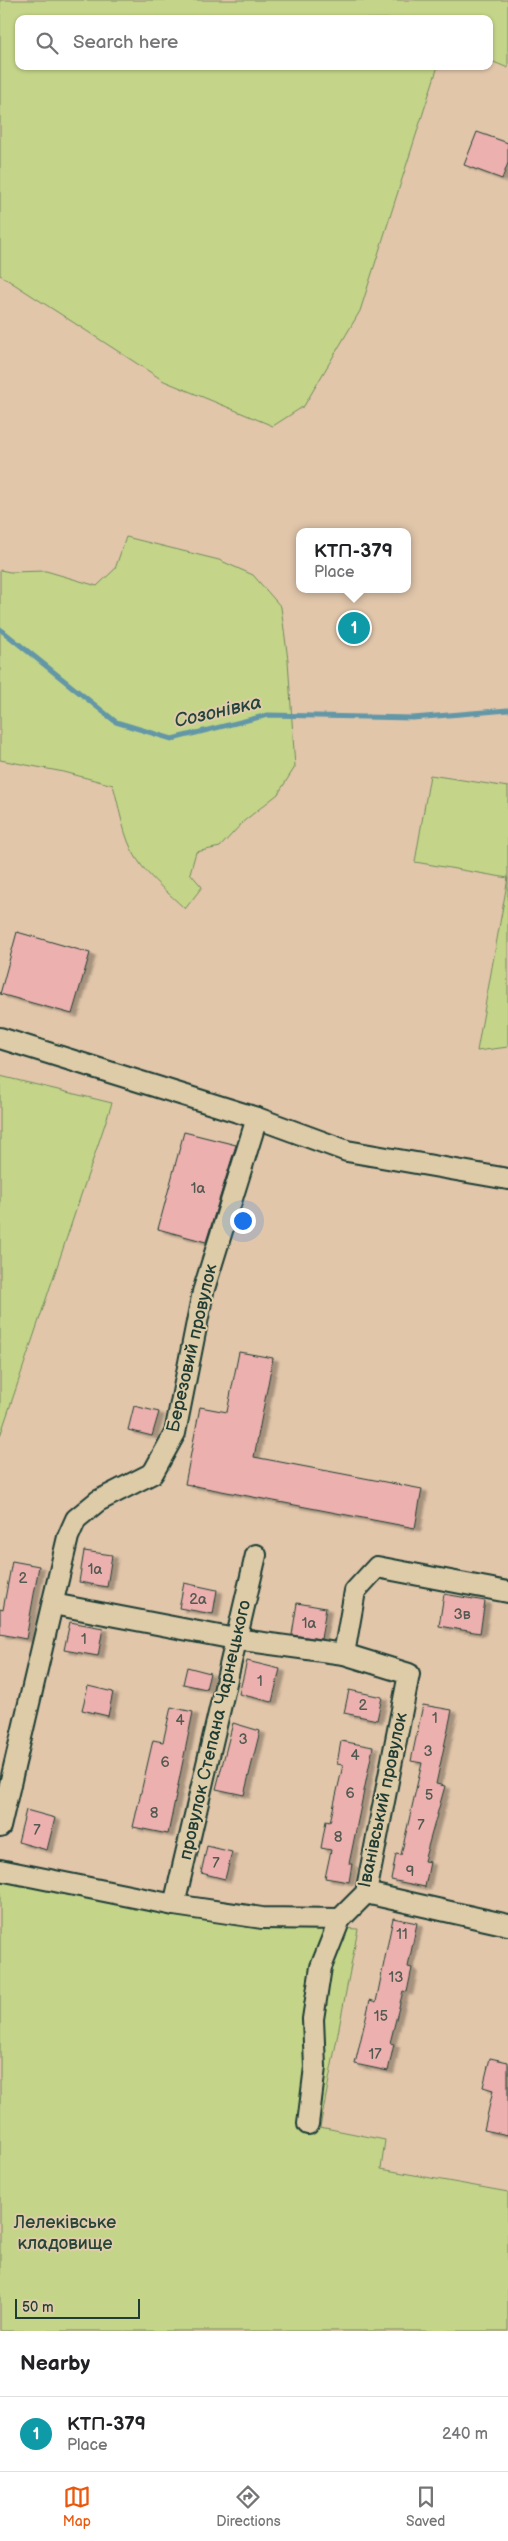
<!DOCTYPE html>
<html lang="en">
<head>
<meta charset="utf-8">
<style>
	:root { --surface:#fff; --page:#f6f6f6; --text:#202124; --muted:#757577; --line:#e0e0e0; --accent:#ea580c }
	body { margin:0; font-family:"Balsamiq Sans",sans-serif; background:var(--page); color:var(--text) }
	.scale { position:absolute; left:15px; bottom:12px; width:125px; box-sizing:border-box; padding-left:5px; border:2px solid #1f3d34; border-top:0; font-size:14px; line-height:18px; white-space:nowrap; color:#1f3d34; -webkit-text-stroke:4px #decca9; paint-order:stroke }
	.you { position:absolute; left:242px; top:1220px; width:18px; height:18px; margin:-12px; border:4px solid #fff; border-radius:50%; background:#1a73e8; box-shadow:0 0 0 8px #1a73e833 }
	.badge { display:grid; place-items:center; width:32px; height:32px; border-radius:50%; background:var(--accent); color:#fff; font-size:16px; font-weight:700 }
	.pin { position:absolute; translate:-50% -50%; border:2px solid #fff; box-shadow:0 1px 5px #0006 }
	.popup { position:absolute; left:296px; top:528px; width:115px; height:65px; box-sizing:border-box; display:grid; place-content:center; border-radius:10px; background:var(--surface); filter:drop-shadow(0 1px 4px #0005); font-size:16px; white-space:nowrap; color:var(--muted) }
	.popup b { font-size:19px; color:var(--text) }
	.popup::after { content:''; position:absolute; left:50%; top:100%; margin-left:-10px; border:10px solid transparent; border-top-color:var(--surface) }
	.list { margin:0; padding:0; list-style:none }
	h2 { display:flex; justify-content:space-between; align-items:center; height:65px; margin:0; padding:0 20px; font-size:21px }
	h2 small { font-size:16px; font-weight:400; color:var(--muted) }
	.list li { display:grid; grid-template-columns:32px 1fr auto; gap:15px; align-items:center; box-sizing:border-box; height:75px; padding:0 20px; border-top:1px solid var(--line) }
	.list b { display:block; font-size:19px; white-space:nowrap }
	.list p { margin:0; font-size:16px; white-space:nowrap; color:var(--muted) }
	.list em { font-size:16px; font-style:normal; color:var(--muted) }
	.icon { flex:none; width:28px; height:28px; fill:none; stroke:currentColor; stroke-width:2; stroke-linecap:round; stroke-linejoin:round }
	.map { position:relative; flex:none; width:508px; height:2331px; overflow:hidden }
	.search { position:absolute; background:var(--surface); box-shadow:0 1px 4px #0004; left:15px; right:15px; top:15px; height:55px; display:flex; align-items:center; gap:12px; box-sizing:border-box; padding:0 18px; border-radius:10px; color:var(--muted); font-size:19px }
	.sheet { height:140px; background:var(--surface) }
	nav { display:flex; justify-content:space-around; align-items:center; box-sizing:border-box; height:70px; border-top:1px solid var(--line); background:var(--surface); font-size:14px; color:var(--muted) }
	nav a { display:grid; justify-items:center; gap:2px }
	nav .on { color:var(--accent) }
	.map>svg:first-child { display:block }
	.green { fill:#c4d589; stroke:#72895e }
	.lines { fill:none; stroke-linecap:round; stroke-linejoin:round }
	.stream { stroke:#6397a7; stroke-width:5 }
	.building { fill:#ecb0ae; stroke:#1f3d34; filter:url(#shadow) }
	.minor-casing { stroke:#1f3d34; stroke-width:24 }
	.minor { stroke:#decca9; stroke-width:20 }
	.labels { text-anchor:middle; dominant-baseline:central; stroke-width:4; stroke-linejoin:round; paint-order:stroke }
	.number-label { font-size:15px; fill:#525a52 }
	.street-label { font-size:18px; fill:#1f3d34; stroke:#decca9 }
	.park-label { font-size:18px; fill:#274538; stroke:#decca9 }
	.water-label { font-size:19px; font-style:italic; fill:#25443e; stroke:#decca9 }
</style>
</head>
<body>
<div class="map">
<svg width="508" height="2331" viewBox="0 0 508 2331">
	<defs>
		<filter id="shadow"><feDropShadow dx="5.5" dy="3" stdDeviation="1" flood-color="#0004"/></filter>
	</defs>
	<rect width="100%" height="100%" fill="#e1c6aa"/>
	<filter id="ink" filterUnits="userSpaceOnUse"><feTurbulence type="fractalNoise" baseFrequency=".02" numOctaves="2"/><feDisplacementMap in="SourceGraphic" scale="10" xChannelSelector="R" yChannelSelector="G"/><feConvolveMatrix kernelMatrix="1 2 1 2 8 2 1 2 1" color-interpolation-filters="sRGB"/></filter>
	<g filter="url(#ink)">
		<!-- green -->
		<g class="green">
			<path d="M0,0H508V68L489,60V19H19V66H438L360,311L304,406L273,426L164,381L0,275Z"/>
			<path d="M126,537L219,560L253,575L281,607L288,660L295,767L278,794L244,821L220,847L196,852L190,873L202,887L185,909C169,893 149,878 137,859C123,838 120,809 113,785L64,772L0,760V570L10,572L46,571L97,586L115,569Z"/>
			<path d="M430,775L508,787V1047L477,1051L508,878L415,862Z"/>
			<path d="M0,1076L112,1103L0,1436Z"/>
			<path d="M0,1878L210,1921L358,1929L320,2127L385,2140L381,2169L508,2192V2331H0Z"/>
		</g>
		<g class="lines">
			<!-- stream -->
			<path class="stream" d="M0,629L116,722L172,739L268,715L413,718L508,710"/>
		</g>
		<!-- building -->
		<g class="building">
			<path d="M477,132L508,143V163L502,179L464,165Z"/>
			<path d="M17,932L90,953L72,1014L0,994Z"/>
			<path d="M184,1132L236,1145L206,1242L158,1229Z"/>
			<path d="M239,1352L273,1358L254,1457L422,1489L415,1528L185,1484L200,1407L227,1412Z"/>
			<path d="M134,1406L159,1412L152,1436L128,1430Z"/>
			<path d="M84,1551L112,1555L107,1587L79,1582Z"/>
			<path d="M12,1561L39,1566L26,1639L0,1634V1609L3,1610Z"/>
			<path d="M184,1583L217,1590L213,1614L179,1608Z"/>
			<path d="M444,1594L485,1601L480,1633L439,1626Z"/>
			<path d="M297,1603L326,1608L321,1639L292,1635Z"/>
			<path d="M70,1622L103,1628L98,1656L64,1650Z"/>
			<path d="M247,1661L280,1669L272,1702L239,1694Z"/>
			<path d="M187,1667L210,1673L206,1689L183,1684Z"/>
			<path d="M88,1686L113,1692L108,1716L82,1710Z"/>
			<path d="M349,1690L382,1697L377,1720L344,1713Z"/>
			<path d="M423,1705L452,1710L436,1784L445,1786L424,1861L430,1862L425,1887L391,1880L396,1854L401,1855L422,1763L411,1761Z"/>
			<path d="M171,1707L193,1712L168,1834L133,1827L153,1740L163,1742Z"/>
			<path d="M233,1723L260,1731L244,1795L216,1789Z"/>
			<path d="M341,1741L373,1747L349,1864H352L349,1882L325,1878L331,1850L321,1848L326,1821L330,1822L343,1765L337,1764Z"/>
			<path d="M26,1810L55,1818L47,1850L18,1842Z"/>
			<path d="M207,1846L232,1852L225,1879L201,1873Z"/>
			<path d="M393,1918L417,1923L408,1967L412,1968L407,1992L403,1991L390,2043L394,2044L388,2071L355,2064L370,2000L376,2002Z"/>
			<path d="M490,2058L508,2062V2135L484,2130L493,2090L483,2087Z"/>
		</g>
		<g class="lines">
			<!-- minor casing -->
			<g class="minor-casing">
				<g id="minor">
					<path d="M0,1038L257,1118L347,1151L508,1179"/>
					<path d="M53,1604L235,1639L344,1654L409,1674L366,1893L340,1919L321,1967L313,2019L315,2067L308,2124"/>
					<path d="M344,1654L355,1591L377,1567L508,1592"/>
					<path d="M0,1827L68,1537L76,1519L98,1501L153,1473L175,1433L203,1292L257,1118"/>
					<path d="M0,1870L174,1905L262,1918L340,1919"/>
					<path d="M366,1893L508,1925"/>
					<path d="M174,1905L256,1555"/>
				</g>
			</g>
			<!-- minor -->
			<use href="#minor" class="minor"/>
		</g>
	</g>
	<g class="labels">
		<!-- number labels -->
		<g class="number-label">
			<text x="198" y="1188">1а</text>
			<text x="95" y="1569">1а</text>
			<text x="23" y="1578">2</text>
			<text x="198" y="1599">2а</text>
			<text x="462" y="1614">3в</text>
			<text x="309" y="1623">1а</text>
			<text x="84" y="1639">1</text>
			<text x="260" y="1681">1</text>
			<text x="363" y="1705">2</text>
			<text x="435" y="1718">1</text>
			<text x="180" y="1720">4</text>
			<text x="243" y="1739">3</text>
			<text x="428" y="1751">3</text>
			<text x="355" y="1755">4</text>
			<text x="165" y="1762">6</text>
			<text x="350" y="1793">6</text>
			<text x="429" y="1795">5</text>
			<text x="154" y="1813">8</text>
			<text x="421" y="1825">7</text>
			<text x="37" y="1830">7</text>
			<text x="338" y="1837">8</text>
			<text x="216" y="1863">7</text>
			<text x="410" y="1871">9</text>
			<text x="402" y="1934">11</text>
			<text x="396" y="1977">13</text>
			<text x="381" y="2016">15</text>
			<text x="375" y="2054">17</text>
		</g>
		<!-- street labels -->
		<g class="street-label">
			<text transform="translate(192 1348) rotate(-77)">Березовий провулок</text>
			<text transform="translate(215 1730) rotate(-77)">провулок Степана Чарнецького</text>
			<text transform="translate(383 1800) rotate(-78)">Іванівський провулок</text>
		</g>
		<!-- park labels -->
		<g class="park-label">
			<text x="65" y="2222">Лелеківське<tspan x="65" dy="21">кладовище</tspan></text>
		</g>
		<!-- water labels -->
		<g class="water-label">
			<text transform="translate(218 712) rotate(-13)">Созонівка</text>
		</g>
	</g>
</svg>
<div class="scale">50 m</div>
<div class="you"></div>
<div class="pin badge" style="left:354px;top:628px;background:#0f9aa8">1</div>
<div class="popup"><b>КТП-379</b>Place</div>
<div class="search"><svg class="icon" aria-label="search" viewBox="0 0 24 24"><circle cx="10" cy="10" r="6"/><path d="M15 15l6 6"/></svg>Search here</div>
</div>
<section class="sheet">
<h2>Nearby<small></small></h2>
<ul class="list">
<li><span class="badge" style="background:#0f9aa8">1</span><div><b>КТП-379</b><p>Place</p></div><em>240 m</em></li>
</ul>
</section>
<nav>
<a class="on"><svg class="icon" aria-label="map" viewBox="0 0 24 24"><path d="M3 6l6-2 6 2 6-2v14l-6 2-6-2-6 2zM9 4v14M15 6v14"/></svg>Map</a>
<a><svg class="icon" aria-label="directions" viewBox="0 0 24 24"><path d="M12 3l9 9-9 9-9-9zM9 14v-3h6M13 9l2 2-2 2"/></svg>Directions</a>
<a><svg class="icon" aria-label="saved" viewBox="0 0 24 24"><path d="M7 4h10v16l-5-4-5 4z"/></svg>Saved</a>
</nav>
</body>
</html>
